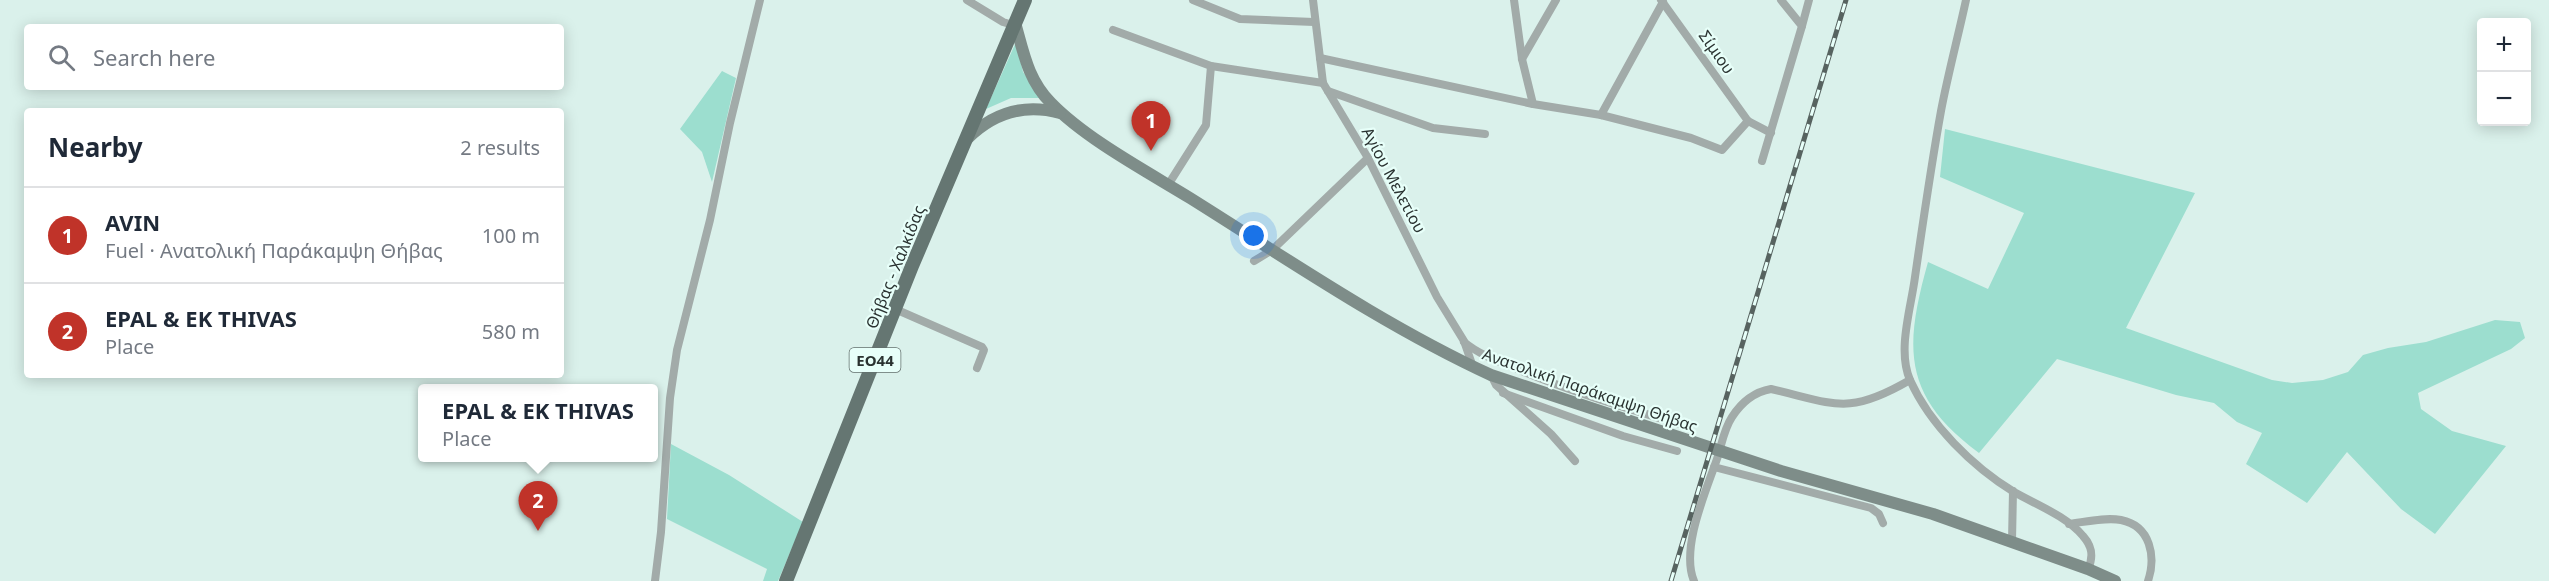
<!DOCTYPE html>
<html lang="en">
<head>
<meta charset="utf-8">
<style>
	:root { --surface:#fff; --page:#f2f2f3; --text:#1f2937; --muted:#747a83; --line:#e0e1e3; --accent:#c03329 }
	body { margin:0; font-family:"Noto Sans",sans-serif; background:var(--page); color:var(--text) }
	.controls { position:absolute; right:18px; top:18px; display:grid; overflow:hidden; border-radius:6px; box-shadow:0 3px 15px #0003 }
	.controls button { width:54px; height:54px; display:grid; place-items:center; padding:0; border:0; border-bottom:2px solid var(--line); background:var(--surface); color:var(--text); font:30px sans-serif }
	.you { position:absolute; left:1254px; top:236px; width:21px; height:21px; margin:-15px; border:4px solid #fff; border-radius:50%; background:#1a73e8; box-shadow:0 0 0 9px #1a73e833 }
	.badge { display:grid; place-items:center; width:39px; height:39px; border-radius:50%; background:var(--accent); color:#fff; font-size:20px; font-weight:700 }
	.pin { position:absolute; translate:-50% -50px; filter:drop-shadow(0 2px 3px #0008) }
	.pin::after { content:''; position:absolute; top:32px; width:21px; height:18px; background:inherit; clip-path:polygon(0 0,100% 0,50% 100%) }
	.popup { position:absolute; left:418px; top:384px; width:240px; height:78px; box-sizing:border-box; display:grid; place-content:center; border-radius:6px; background:var(--surface); filter:drop-shadow(0 2px 4px #0005); font-size:20px; white-space:nowrap; color:var(--muted) }
	.popup b { font-size:22px; color:var(--text) }
	.popup::after { content:''; position:absolute; left:50%; top:100%; margin-left:-12px; border:12px solid transparent; border-top-color:var(--surface) }
	.list { margin:0; padding:0; list-style:none }
	h2 { display:flex; justify-content:space-between; align-items:center; height:78px; margin:0; padding:0 24px; font-size:26px }
	h2 small { font-size:20px; font-weight:400; color:var(--muted) }
	.list li { display:grid; grid-template-columns:39px 1fr auto; gap:18px; align-items:center; box-sizing:border-box; height:96px; padding:0 24px; border-top:2px solid var(--line) }
	.list b { display:block; font-size:22px; white-space:nowrap }
	.list p { margin:0; font-size:20px; white-space:nowrap; color:var(--muted) }
	.list em { font-size:20px; font-style:normal; color:var(--muted) }
	.icon { flex:none; width:33px; height:33px; fill:none; stroke:currentColor; stroke-width:2; stroke-linecap:round; stroke-linejoin:round }
	.map { position:relative; flex:none; width:2549px; height:581px; overflow:hidden }
	.search { position:absolute; background:var(--surface); box-shadow:0 3px 15px #0003; left:24px; top:24px; width:540px; height:66px; display:flex; align-items:center; gap:15px; box-sizing:border-box; padding:0 21px; border-radius:6px; color:var(--muted); font-size:22px }
	.panel { position:absolute; background:var(--surface); box-shadow:0 3px 15px #0003; left:24px; top:108px; width:540px; height:270px; border-radius:6px }
	.map>svg:first-child { display:block }
	.grass { fill:#9cdecf }
	.lines { fill:none; stroke-linecap:round; stroke-linejoin:round }
	.street { stroke:#a2aba9; stroke-width:8 }
	.secondary { stroke:#7e8d89; stroke-width:12 }
	.primary { stroke:#657672; stroke-width:14 }
	.rail-casing { stroke:#576360; stroke-width:5 }
	.rail { stroke:#e7fff9; stroke-width:3; stroke-dasharray:9; stroke-linecap:butt }
	.labels { text-anchor:middle; dominant-baseline:central; stroke-width:4.5; stroke-linejoin:round; paint-order:stroke }
	.shield { fill:#e7fff9; stroke:#63706d; stroke-width:1.5 }
	.shield-label { font-size:15px; font-weight:bold; fill:#2a3331 }
	.street-label { font-size:16px; fill:#2a3331; stroke:#e7fff9 }
</style>
</head>
<body>
<div class="map">
<svg width="2549" height="581" viewBox="0 0 2549 581">
	<rect width="100%" height="100%" fill="#daf1eb"/>
	<!-- grass -->
	<g class="grass">
		<path d="M1016,42L1023,72L1042,98H1011L986,109Z"/>
		<path d="M722,71L736,78L712,182L702,152L680,129Z"/>
		<path d="M1945,129L2195,193L2126,328L2272,380L2292,383L2323,380L2348,372L2363,355L2388,348L2426,342L2495,320L2520,322L2525,338L2511,349L2418,393L2421,409L2452,431L2506,446L2435,534L2401,509L2347,452L2307,503L2246,464L2262,433L2237,422L2214,403L2176,395L2057,359L1979,453C1902,396 1904,348 1928,262L1988,289L2024,213L1940,177Z"/>
		<path d="M671,444L729,475L803,522L778,581H763L767,569L667,519Z"/>
	</g>
	<g class="lines">
		<!-- street -->
		<g class="street">
			<path d="M967,0L1003,22L1016,26"/>
			<path d="M1193,0L1240,19L1314,22"/>
			<path d="M1313,0L1323,83L1368,158L1437,297L1464,341L1473,367"/>
			<path d="M1514,0L1522,59L1533,104L1601,115L1691,138L1722,150L1748,121"/>
			<path d="M1661,0L1748,121"/>
			<path d="M1966,0C1958,37 1948,74 1941,111C1931,166 1923,222 1915,277C1911,308 1897,350 1910,380C1930,425 1973,467 2014,492C2037,505 2066,516 2083,536C2092,546 2094,556 2088,569"/>
			<path d="M1802,26L1809,0"/>
			<path d="M1113,30L1211,66L1323,83"/>
			<path d="M1320,58L1533,104"/>
			<path d="M1522,59L1556,0"/>
			<path d="M1328,91L1433,128L1485,134"/>
			<path d="M1601,115L1663,2"/>
			<path d="M1748,121L1771,133"/>
			<path d="M1762,161L1802,26L1781,0"/>
			<path d="M1168,185L1206,125L1211,66"/>
			<path d="M1254,261L1272,250L1368,158"/>
			<path d="M895,309L982,347L984,350L977,368"/>
			<path d="M1464,342C1481,356 1501,362 1522,371C1573,392 1626,408 1679,424"/>
			<path d="M1491,375L1496,385L1551,434L1575,461"/>
			<path d="M1503,393L1623,436L1677,451"/>
			<path d="M1714,467L1871,508L1879,514L1883,523"/>
			<path d="M2069,524C2085,522 2105,517 2121,520C2151,526 2156,557 2148,581"/>
			<path d="M2012,541L2013,491"/>
			<path d="M655,581L661,532L670,398L677,350L710,220L730,123L760,0"/>
			<path d="M1694,581C1680,548 1707,489 1718,456C1722,443 1724,429 1732,417C1741,403 1754,392 1771,389C1836,404 1848,416 1910,380"/>
		</g>
		<!-- secondary -->
		<g class="secondary">
			<path d="M1016,26C1024,55 1029,81 1051,103C1086,139 1146,171 1190,198C1289,260 1385,326 1491,375L1781,471L1933,514L2088,569L2115,581"/>
			<path d="M967,139C993,113 1023,103 1060,113"/>
		</g>
		<!-- primary -->
		<path class="primary" d="M786,581L912,266L1025,0"/>
		<!-- rail casing -->
		<g class="rail-casing">
			<path id="rail" d="M1671,581L1846,0"/>
		</g>
		<!-- rail -->
		<use href="#rail" class="rail"/>
	</g>
	<g class="labels">
		<!-- shield labels -->
		<rect class="shield" x="849.5" y="348" width="51" height="24" rx="4.5"/>
		<g class="shield-label">
			<text x="875" y="360">ΕΟ44</text>
		</g>
		<!-- street labels -->
		<g class="street-label">
			<text transform="translate(1717 52) rotate(55)">Σίμιου</text>
			<text transform="translate(1394 180) rotate(62)">Αγίου Μελετίου</text>
			<text transform="translate(895 267) rotate(-68)">Θήβας - Χαλκίδας</text>
			<text transform="translate(1590 390) rotate(19)">Ανατολική Παράκαμψη Θήβας</text>
		</g>
	</g>
</svg>
<div class="controls">
<button>+</button>
<button>−</button>
</div>
<div class="you"></div>
<div class="pin badge" style="left:1151px;top:151px">1</div>
<div class="pin badge" style="left:538px;top:531px">2</div>
<div class="popup"><b>EPAL &amp; EK THIVAS</b>Place</div>
<div class="search"><svg class="icon" aria-label="search" viewBox="0 0 24 24"><circle cx="10" cy="10" r="6"/><path d="M15 15l6 6"/></svg>Search here</div>
<section class="panel">
<h2>Nearby<small>2 results</small></h2>
<ul class="list">
<li><span class="badge">1</span><div><b>AVIN</b><p>Fuel · Ανατολική Παράκαμψη Θήβας</p></div><em>100 m</em></li>
<li><span class="badge">2</span><div><b>EPAL &amp; EK THIVAS</b><p>Place</p></div><em>580 m</em></li>
</ul>
</section>
</div>
</body>
</html>
